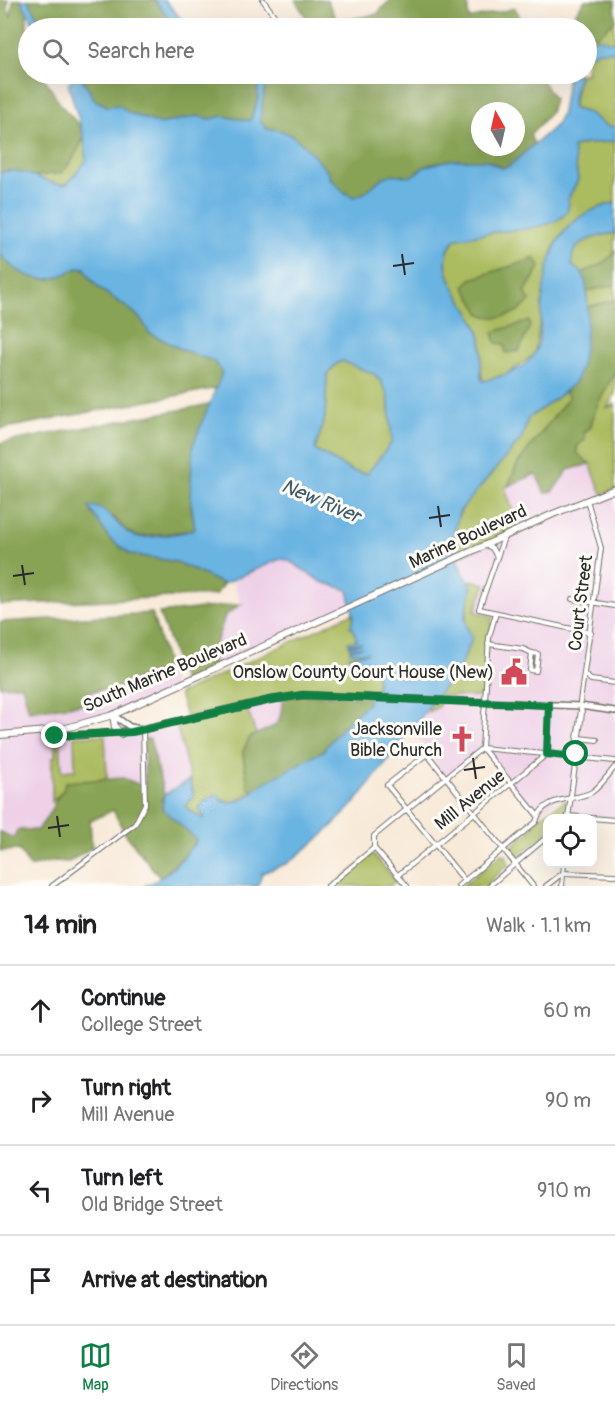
<!DOCTYPE html>
<html lang="en">
<head>
<meta charset="utf-8">
<style>
	:root { --surface:#fff; --page:#f2f2f2; --text:#202124; --muted:#757577; --line:#e0e0e0; --accent:#0b8043 }
	body { margin:0; font-family:Pangolin,sans-serif; background:var(--page); color:var(--text) }
	.controls { position:absolute; right:18px; bottom:18px; display:grid; overflow:hidden; border-radius:12px; box-shadow:0 6px 24px #0002 }
	.controls button { width:54px; height:54px; display:grid; place-items:center; padding:0; border:0; border-bottom:2px solid var(--line); background:var(--surface); color:var(--text); font:30px sans-serif }
	.compass { position:absolute; left:471px; top:102px; width:54px; height:54px; border-radius:50%; background:var(--surface); box-shadow:0 6px 24px #0002; rotate:352deg }
	.stop { position:absolute; width:18px; height:18px; margin:-14px; border:4px solid #0b8043; border-radius:50%; background:#fff }
	.stop.end { background:#0b8043; border-color:#fff; box-shadow:0 2px 6px #0008 }
	.list { margin:0; padding:0; list-style:none }
	h2 { display:flex; justify-content:space-between; align-items:center; height:78px; margin:0; padding:0 24px; font-size:26px }
	h2 small { font-size:20px; font-weight:400; color:var(--muted) }
	.list li { display:grid; grid-template-columns:39px 1fr auto; gap:18px; align-items:center; box-sizing:border-box; height:90px; padding:0 24px; border-top:2px solid var(--line) }
	.list b { display:block; font-size:22px; white-space:nowrap }
	.list p { margin:0; font-size:20px; white-space:nowrap; color:var(--muted) }
	.list em { font-size:20px; font-style:normal; color:var(--muted) }
	.icon { flex:none; width:33px; height:33px; fill:none; stroke:currentColor; stroke-width:2; stroke-linecap:round; stroke-linejoin:round }
	.map { position:relative; flex:none; width:615px; height:886px; overflow:hidden }
	.search { position:absolute; background:var(--surface); box-shadow:0 6px 24px #0002; left:18px; right:18px; top:18px; height:66px; display:flex; align-items:center; gap:15px; box-sizing:border-box; padding:0 21px; border-radius:33px; color:var(--muted); font-size:22px }
	.sheet { height:438px; background:var(--surface) }
	nav { display:flex; justify-content:space-around; align-items:center; box-sizing:border-box; height:84px; border-top:2px solid var(--line); background:var(--surface); font-size:16px; color:var(--muted) }
	nav a { display:grid; justify-items:center; gap:3px }
	nav .on { color:var(--accent) }
	.map>svg:first-child { display:block }
	.built { fill:#eed0e7 }
	.green { fill:#abbb5e; stroke:#6b7344; stroke-width:1.5 }
	.forest { fill:#88a355; stroke:#5a6740; stroke-width:1.5; fill-rule:evenodd }
	.water { fill:#6ab4e2; stroke:#4a7086; stroke-width:1.5; fill-rule:evenodd }
	.lines { fill:none; stroke-linecap:round; stroke-linejoin:round }
	.street-casing { stroke:#736e68; stroke-width:6 }
	.secondary-casing { stroke:#736e68; stroke-width:8 }
	.primary-casing { stroke:#736e68; stroke-width:8 }
	.street { stroke:#fff; stroke-width:4 }
	.secondary { stroke:#fff; stroke-width:5 }
	.primary { stroke:#fff; stroke-width:6 }
	.route { stroke:#0b8043; stroke-width:8 }
	.ticks { fill:none; stroke:#2b2b2b; stroke-width:2 }
	.labels { text-anchor:middle; dominant-baseline:central; stroke-width:6; stroke-linejoin:round; paint-order:stroke }
	.street-label { font-size:18px; fill:#2b2b2b; stroke:#fdfcf7 }
	.poi-label { font-size:18px; fill:#2b2b2b; stroke:#fdfcf7; text-anchor:end }
	.water-label { font-size:20px; font-style:italic; fill:#415b6b; stroke:#fdfcf7 }
</style>
</head>
<body>
<div class="map">
<svg width="615" height="886" viewBox="0 0 615 886">
	<rect width="100%" height="100%" fill="#fdfcf7"/>
	<filter id="ink" filterUnits="userSpaceOnUse"><feTurbulence type="fractalNoise" baseFrequency=".0167" numOctaves="2"/><feDisplacementMap in="SourceGraphic" scale="12" xChannelSelector="R" yChannelSelector="G"/><feConvolveMatrix kernelMatrix="1 2 1 2 8 2 1 2 1" color-interpolation-filters="sRGB"/></filter>
	<filter id="wash" filterUnits="userSpaceOnUse"><feTurbulence type="fractalNoise" baseFrequency=".008" numOctaves="4" result="noise"/><feDisplacementMap in="SourceGraphic" scale="24" xChannelSelector="R" yChannelSelector="G"/><feGaussianBlur stdDeviation="1.35" result="paint"/><feColorMatrix in="noise" values="0 0 0 0 0 0 0 0 0 0 0 0 0 0 0 0 0 1.4 0 .05"/><feComposite in="paint" operator="in"/></filter>
	<g filter="url(#wash)">
		<rect width="100%" height="100%" fill="#f8ead9"/>
		<!-- built -->
		<g class="built">
			<path d="M590,464L602,494L615,489V820L568,816L570,796L555,801L538,816L482,748L445,776L412,730L427,710L471,584L456,558L505,488L536,474L546,493L553,491L568,470Z"/>
			<path d="M280,559L288,560L322,582L348,590L351,607L215,669L212,655L225,615L241,604L233,582L269,562Z"/>
			<path d="M168,668L174,688L113,715L59,730L55,736V758H52V802L49,818L37,830L14,838L0,832V686L23,684L29,711L86,692L126,687L129,682Z"/>
			<path d="M282,698V719L279,724L256,734L246,706Z"/>
			<path d="M176,723L189,769V780L164,795L150,739H144L145,787L123,778L107,777L105,735Z"/>
			<path d="M60,736H74L76,770L62,772Z"/>
		</g>
		<!-- green -->
		<g class="green">
			<path d="M614,21L615,42L590,39L587,42V31L596,36Z"/>
			<path d="M599,51H615V127L606,126L592,115L573,107L579,74H586L587,57Z"/>
			<path d="M84,137L86,161L67,184L55,185L34,176L61,173L73,159Z"/>
			<path d="M615,141V203C587,209 568,221 554,247L534,355L502,377L483,381C478,366 485,349 480,334C471,304 427,271 456,238C469,237 481,234 494,232C512,230 576,229 568,199L578,180L573,148L578,145Z"/>
			<path d="M615,233L614,254L600,265L582,273L571,265C569,240 597,236 615,233Z"/>
			<path d="M615,285V300L587,307V291Z"/>
			<path d="M342,361L374,373L381,382L388,395L392,442L367,474L352,471L315,450L325,417L327,375L336,364Z"/>
			<path d="M615,372V394L607,408L615,404V489L602,494L590,464L576,453C578,443 581,433 590,428L597,405Z"/>
			<path d="M565,392L569,397L518,463L508,486L505,488L520,530L456,558C437,513 497,473 520,440C524,434 526,425 528,418C542,410 551,399 565,392Z"/>
			<path d="M470,580L486,584L475,611L493,617L485,658L483,697L443,696L438,707L428,712L430,704L460,666L472,639L466,624Z"/>
			<path d="M353,613V628L357,640L349,642V644H362L350,646V648L363,647L350,650L351,652L368,653L349,656C366,668 381,661 377,690L362,693L281,694L186,717L179,694Z"/>
			<path d="M246,706L256,734L250,737C248,742 244,747 243,752C242,758 248,787 252,791C239,802 230,806 214,795L201,804L205,817L203,820L187,810L186,806L194,795L176,723Z"/>
			<path d="M105,735L107,777L98,781L65,782V789L52,802V758L55,757V736H60L62,771L75,770L74,736Z"/>
			<path d="M566,800L565,818H548L547,834L516,857H513L509,848L529,832L538,818Z"/>
			<path d="M373,854L396,881L390,886H333Z"/>
			<path d="M502,854L506,855L509,864L485,886H462Z"/>
		</g>
		<!-- forest -->
		<g class="forest">
			<path d="M0,0H9L7,7L11,16L13,0H21L27,12L28,74H42L60,104L81,127L84,137L73,159L61,173L34,176L8,170L0,173Z"/>
			<path d="M28,0H155L176,28H44Z"/>
			<path d="M295,0H327L338,22L377,14L390,0H467L469,19L515,8L525,26L560,25L561,28H313Z"/>
			<path d="M585,0H615V21L596,36L577,24L576,12Z"/>
			<path d="M80,74H257L258,99L250,121L222,116L211,119L197,116L159,124L129,113L119,106H107L95,100Z"/>
			<path d="M275,74H538L554,99L550,113L530,135L534,144L516,162L504,168L488,161L450,160L426,166L410,177C403,176 397,173 390,175C375,178 370,195 353,197L344,192L329,176V173C310,155 296,128 267,129L259,121L266,77H275ZM480,111H516V147H480Z"/>
			<path d="M615,249V285L587,291L582,273L600,265L614,254Z"/>
			<path d="M0,253C12,271 38,284 58,277C67,274 76,266 85,269C99,301 136,301 149,333L183,350L214,361L222,373L217,388L0,429Z"/>
			<path d="M536,258L540,267L525,292L530,301C516,315 499,322 481,314L464,286L471,279Z"/>
			<path d="M615,300V372L597,405L590,428L584,431L585,440L577,446V453L590,464L568,470L553,491L545,493L536,474L508,486L518,463L569,397L565,392C586,368 584,338 587,307Z"/>
			<path d="M529,321L530,326L519,351L506,353L504,344L496,343L493,332Z"/>
			<path d="M211,404L193,445L191,506L195,530L138,537L125,530L115,518L91,513L98,518L109,538L130,554L177,562L223,584L216,595L0,605V443Z"/>
			<path d="M241,604L225,616L212,655L215,669L184,683L159,613Z"/>
			<path d="M152,613L168,668L129,682L126,687L87,692L82,704L29,711L22,685L0,686V622Z"/>
			<path d="M303,695L369,697L368,703L342,727L323,751L252,791L248,787L243,752L250,737C276,725 282,728 282,698Z"/>
			<path d="M144,739H150L164,795L161,800L197,840L182,858L160,878L124,832L113,810L90,821L92,847L69,862L54,861L30,867L19,850L0,851V832L14,838L17,830H37C51,816 51,804 64,789L65,782L123,778L145,787Z"/>
		</g>
		<!-- water -->
		<g class="water">
			<path d="M21,0H28L44,28H36Z"/>
			<path d="M155,0H165L189,28H176Z"/>
			<path d="M596,38L615,42V51H599L587,57V42Z"/>
			<path d="M67,74H79L95,100L107,106L119,105L129,113L160,124L197,116L211,119L222,116L250,121L258,99L257,74H275V77L266,78L260,121L267,129C297,128 311,155 329,173V177L344,192L353,197C370,195 375,178 390,175C397,173 403,176 410,177L426,166L450,160H486L502,168L509,166L556,125L562,112L568,74H579L572,104L574,109L589,113L606,126L615,127V141L578,145L573,148L578,180L568,199C576,229 513,230 494,232C481,234 469,237 456,238C426,271 472,304 480,335C484,347 480,363 481,377L483,381C498,377 525,371 534,354C542,340 540,320 542,304C547,253 559,215 615,203V233C597,236 569,240 572,265C574,268 580,270 582,273C593,289 585,365 576,380C570,389 538,412 528,418L522,438L459,512L452,542L462,572L472,587L465,616L466,624L472,639L460,666L354,804L322,836L288,863L262,873L258,886H144C165,880 184,857 197,840L162,808L164,795L189,780L194,795L186,805L187,809L203,819L205,817L199,810L201,804L214,795L219,796L222,801L231,802L244,799L262,784L323,751L342,727L368,703L369,694L362,693L377,690C380,660 365,668 349,656L368,653L350,652V650L362,647L350,648L349,646L362,643L349,644L348,642L357,640L353,628L350,627L354,617L348,590L322,582L288,560L280,559L223,584L177,562L130,554L109,538L88,506C111,506 116,529 134,536C144,540 184,533 195,529L190,496L193,445L222,373L214,361L183,350L149,333C136,301 99,301 85,268C76,266 67,274 58,277C37,284 12,271 0,253V173C22,164 45,186 67,184L86,161L84,137L68,84L72,82ZM342,361L374,374L381,382L388,395L392,442L367,474L352,471L315,450L325,417L327,375L336,364Z"/>
		</g>
	</g>
	<g filter="url(#ink)">
		<g class="lines">
			<!-- street casing -->
			<g class="street-casing">
				<g id="street">
					<path d="M263,0L283,28"/>
					<path d="M504,537L479,609L591,633"/>
					<path d="M487,546L492,548L497,557"/>
					<path d="M572,599L615,606"/>
					<path d="M488,644L523,649L532,653L530,670L536,671L538,654L532,653"/>
					<path d="M585,675L591,680L615,683"/>
					<path d="M579,738L597,740"/>
					<path d="M482,748L615,761"/>
					<path d="M482,748L538,816"/>
					<path d="M575,754L581,710"/>
					<path d="M568,816L615,820"/>
					<path d="M568,818L582,713L580,702L601,548L587,500"/>
					<path d="M398,875L547,754L549,705"/>
					<path d="M465,881L387,785L427,754L533,886"/>
					<path d="M52,886L135,824L145,804L143,729"/>
					<path d="M328,886L374,848"/>
					<path d="M407,886L374,848V836L482,748L489,637L496,613"/>
					<path d="M458,886L536,822C543,794 575,802 592,792C601,786 608,775 615,767"/>
					<path d="M489,886L548,836"/>
					<path d="M546,886L563,873L615,875"/>
					<path d="M562,886L564,864"/>
				</g>
			</g>
			<!-- secondary casing -->
			<g class="secondary-casing">
				<g id="secondary">
					<path d="M113,715L130,727L143,729L270,700L303,695L580,706L615,711"/>
					<path d="M42,733L74,736L140,730"/>
				</g>
			</g>
			<!-- primary casing -->
			<g class="primary-casing">
				<g id="primary">
					<path d="M113,715L115,727L121,734"/>
					<path d="M0,735L59,730L113,715L553,514L615,489"/>
				</g>
			</g>
			<!-- street -->
			<use href="#street" class="street"/>
			<!-- secondary -->
			<use href="#secondary" class="secondary"/>
			<!-- primary -->
			<use href="#primary" class="primary"/>
		</g>
	</g>
	<g class="lines" filter="url(#ink)">
		<!-- route -->
		<path class="route" d="M55,736L132,732L270,700L303,695L549,705L547,754L575,757L576,754"/>
	</g>
	<!-- ticks -->
	<path class="ticks" d="M402,254L405,275M393,266L414,263M438,506L441,527M429,518L450,515M22,565L25,585M13,576L34,573M473,758L476,779M464,770L485,767M57,816L60,837M48,828L69,825"/>
	<!-- icons -->
	<defs>
		<g id="civic-bare" transform="scale(2.07)"><path d="M-.6-6.5H3V-4.5H.6V-3L4-1V1h2V6H-6V1h2V-1L-.6-3ZM-1.2 2.5V6h2.4V2.5Z" fill="#d1495b" stroke="#fdfcf7" stroke-width="2.5" paint-order="stroke"/></g>
		<g id="church-bare" transform="scale(2.07)"><path d="M-1.2-6h2.4v3.5h3.3v2.4h-3.3V6h-2.4V-.1h-3.3v-2.4h3.3Z" fill="#d1495b" stroke="#fdfcf7" stroke-width="2.5" paint-order="stroke"/></g>
	</defs>
	<g fill-rule="evenodd">
		<use href="#civic-bare" x="514" y="672"/>
		<use href="#church-bare" x="462" y="739"/>
	</g>
	<g class="labels">
		<!-- street labels -->
		<g class="street-label">
			<text transform="translate(468 537) rotate(-25)">Marine Boulevard</text>
			<text transform="translate(581 603) rotate(-83)">Court Street</text>
			<text transform="translate(165 673) rotate(-23)">South Marine Boulevard</text>
			<text transform="translate(470 800) rotate(-39)">Mill Avenue</text>
		</g>
		<!-- poi labels -->
		<g class="poi-label">
			<text x="494" y="672">Onslow County Court House (New)</text>
			<text x="442" y="729">Jacksonville<tspan x="442" dy="21">Bible Church</tspan></text>
		</g>
		<!-- water labels -->
		<g class="water-label">
			<text transform="translate(321 501) rotate(23)">New River</text>
		</g>
	</g>
</svg>
<div class="controls">
<button><svg class="icon" aria-label="locate" viewBox="0 0 24 24"><circle cx="12" cy="12" r="6"/><path d="M12 2v4M12 18v4M2 12h4M18 12h4"/></svg></button>
</div>
<svg class="compass" viewBox="-18 -18 36 36"><path d="M0-13l5 13h-10z" fill="#e53935"/><path d="M0 13l5-13h-10z" fill="#757577"/></svg>
<div class="stop" style="left:576px;top:754px"></div>
<div class="stop end" style="left:55px;top:736px"></div>
<div class="search"><svg class="icon" aria-label="search" viewBox="0 0 24 24"><circle cx="10" cy="10" r="6"/><path d="M15 15l6 6"/></svg>Search here</div>
</div>
<section class="sheet">
<h2>14 min<small>Walk · 1.1 km</small></h2>
<ul class="list">
<li><svg class="icon" aria-label="ahead" viewBox="0 0 24 24"><path d="M12 20V5M6 11l6-6 6 6"/></svg><div><b>Continue</b><p>College Street</p></div><em>60 m</em></li>
<li><svg class="icon" aria-label="right" viewBox="0 0 24 24"><path d="M7 20v-9h11M14 6l5 5-5 5"/></svg><div><b>Turn right</b><p>Mill Avenue</p></div><em>90 m</em></li>
<li><svg class="icon" aria-label="left" viewBox="0 0 24 24"><path d="M17 20v-9H6M10 6l-5 5 5 5"/></svg><div><b>Turn left</b><p>Old Bridge Street</p></div><em>910 m</em></li>
<li><svg class="icon" aria-label="arrive" viewBox="0 0 24 24"><path d="M6 21V4h12l-3 4 3 4H6"/></svg><div><b>Arrive at destination</b></div></li>
</ul>
</section>
<nav>
<a class="on"><svg class="icon" aria-label="map" viewBox="0 0 24 24"><path d="M3 6l6-2 6 2 6-2v14l-6 2-6-2-6 2zM9 4v14M15 6v14"/></svg>Map</a>
<a><svg class="icon" aria-label="directions" viewBox="0 0 24 24"><path d="M12 3l9 9-9 9-9-9zM9 14v-3h6M13 9l2 2-2 2"/></svg>Directions</a>
<a><svg class="icon" aria-label="saved" viewBox="0 0 24 24"><path d="M7 4h10v16l-5-4-5 4z"/></svg>Saved</a>
</nav>
</body>
</html>
